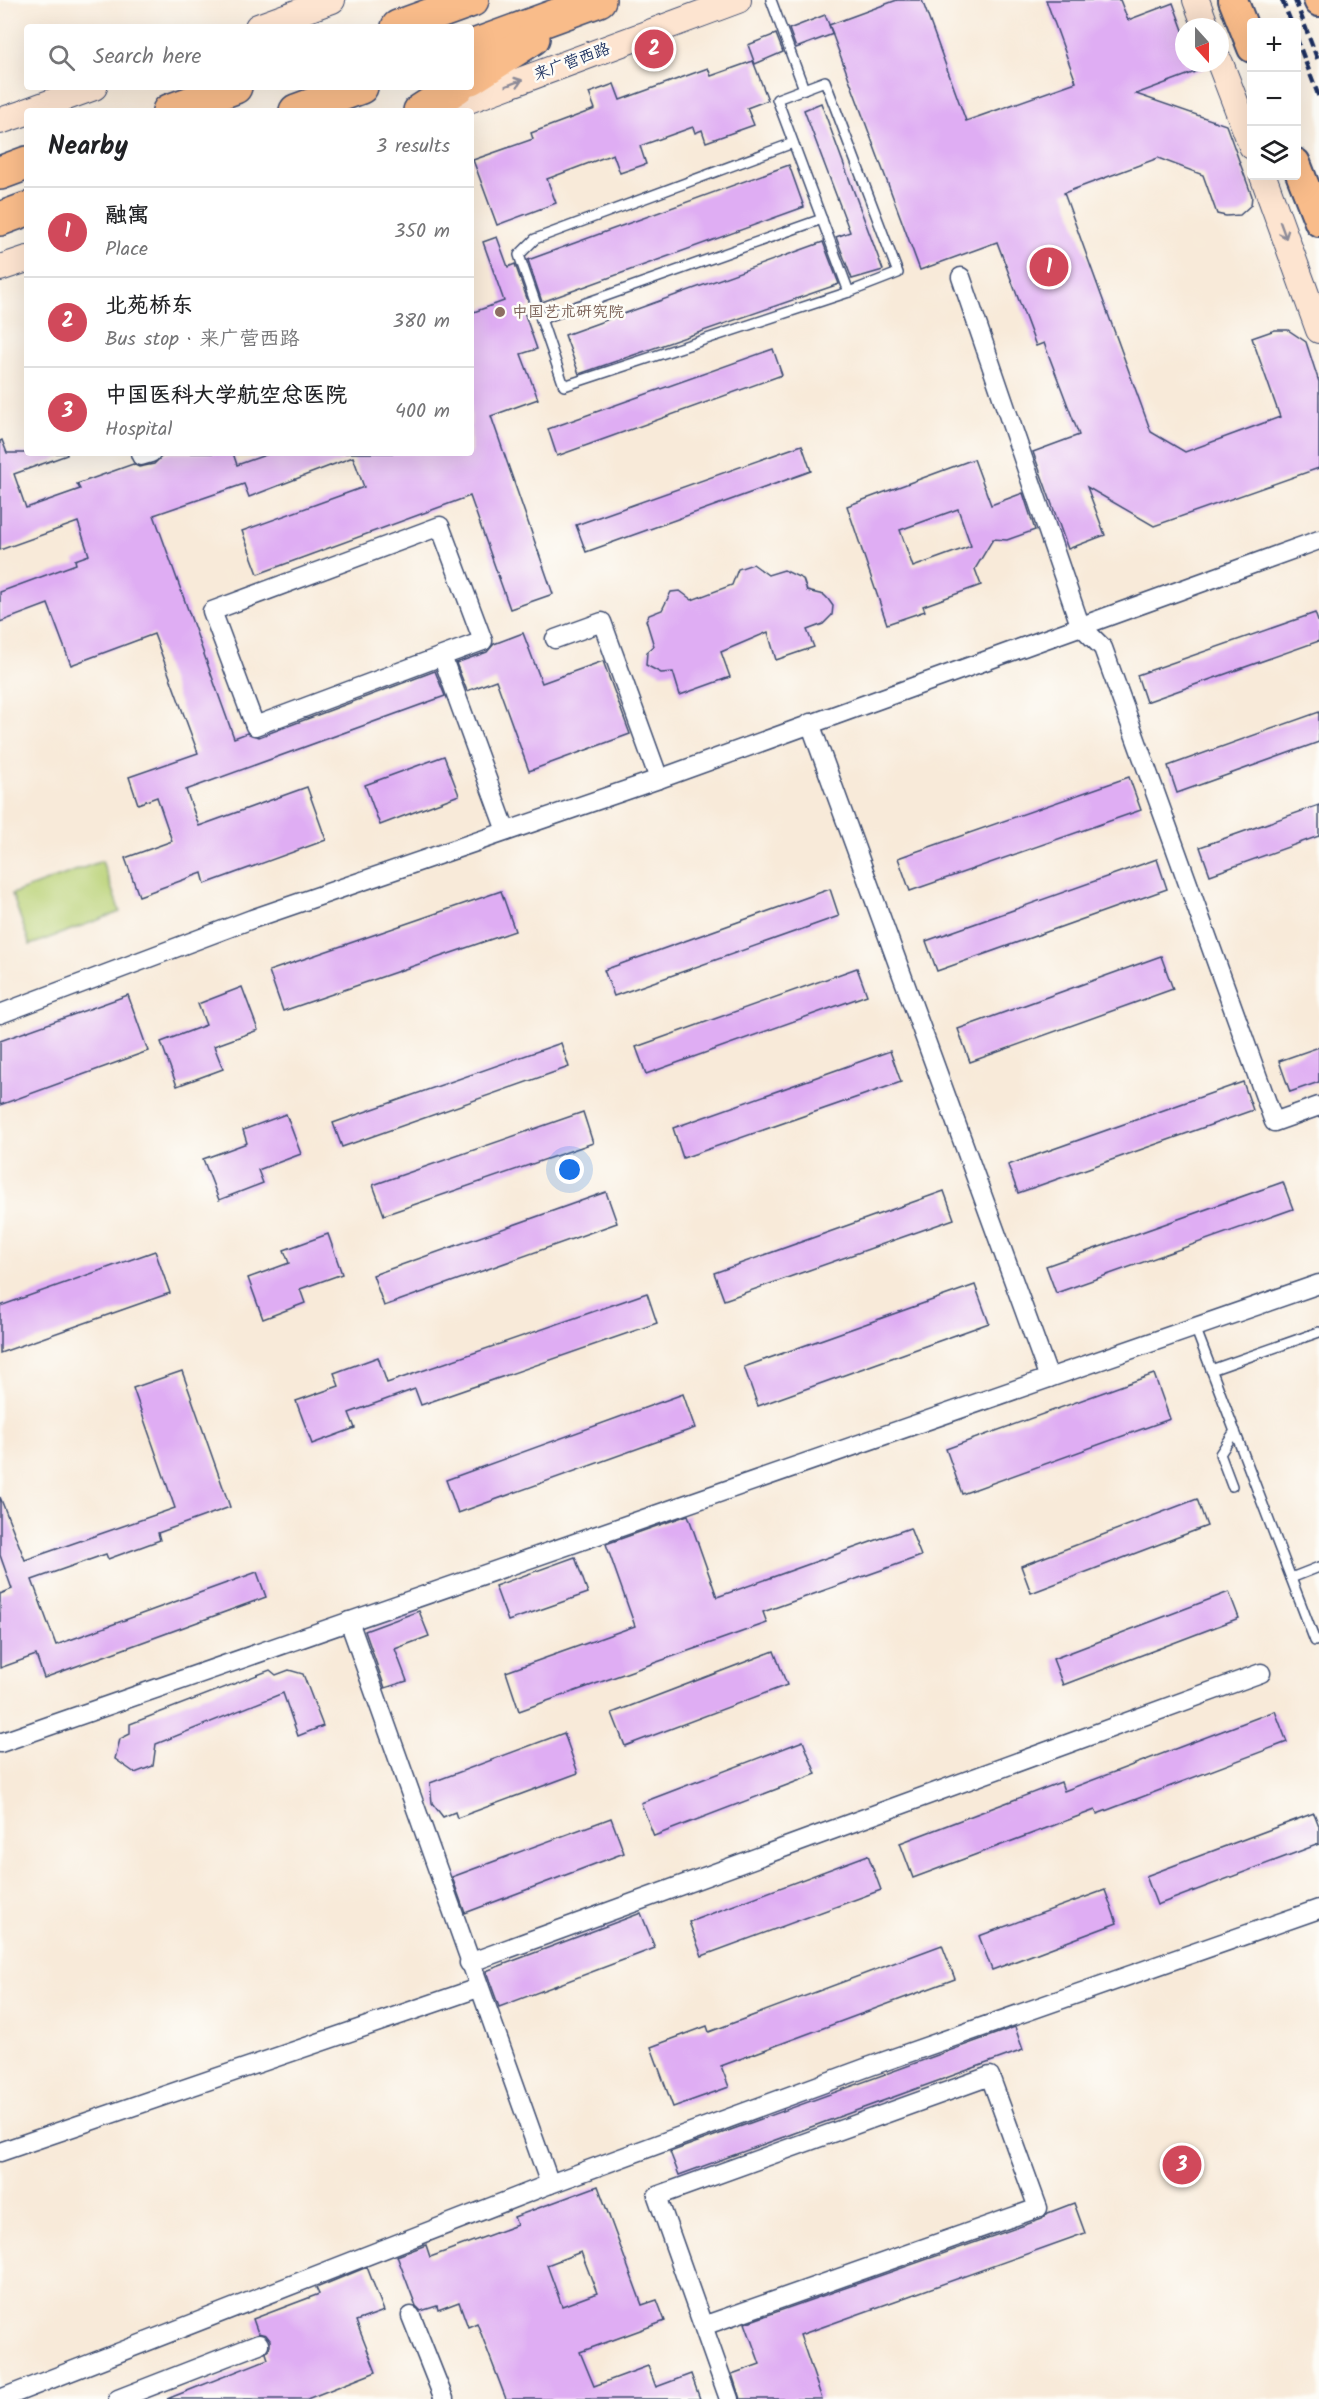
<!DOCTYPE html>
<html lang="en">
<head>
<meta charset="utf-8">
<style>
	:root { --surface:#fff; --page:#f2f2f2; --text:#202124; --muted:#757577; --line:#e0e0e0; --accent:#d1495b }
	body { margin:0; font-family:Kalam,"LXGW WenKai TC",sans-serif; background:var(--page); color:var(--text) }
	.controls { position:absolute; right:18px; top:18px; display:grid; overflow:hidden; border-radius:6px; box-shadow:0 6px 24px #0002 }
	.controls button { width:54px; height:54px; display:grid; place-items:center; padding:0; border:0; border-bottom:2px solid var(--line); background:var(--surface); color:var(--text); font:30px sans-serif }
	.compass { position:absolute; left:1175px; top:18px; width:54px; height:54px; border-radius:50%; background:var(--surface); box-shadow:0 6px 24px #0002; rotate:159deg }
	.you { position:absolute; left:570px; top:1170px; width:21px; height:21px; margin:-15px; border:4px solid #fff; border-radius:50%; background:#1a73e8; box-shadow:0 0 0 9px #1a73e833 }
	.badge { display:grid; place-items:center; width:39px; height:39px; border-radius:50%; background:var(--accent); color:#fff; font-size:20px; font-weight:700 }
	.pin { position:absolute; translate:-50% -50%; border:3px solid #fff; box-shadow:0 2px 6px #0006 }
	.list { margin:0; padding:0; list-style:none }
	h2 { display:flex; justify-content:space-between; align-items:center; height:78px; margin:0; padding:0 24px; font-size:26px }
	h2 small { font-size:20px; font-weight:400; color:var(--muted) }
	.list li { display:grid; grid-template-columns:39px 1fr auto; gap:18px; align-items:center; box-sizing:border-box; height:90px; padding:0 24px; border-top:2px solid var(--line) }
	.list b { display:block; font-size:22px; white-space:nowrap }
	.list p { margin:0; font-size:20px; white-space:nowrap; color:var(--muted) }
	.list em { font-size:20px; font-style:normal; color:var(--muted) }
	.icon { flex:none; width:33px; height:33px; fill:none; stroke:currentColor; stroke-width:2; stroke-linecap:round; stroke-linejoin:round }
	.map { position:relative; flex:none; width:1319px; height:2399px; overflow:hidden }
	.search { position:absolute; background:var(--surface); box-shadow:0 6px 24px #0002; left:24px; top:24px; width:450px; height:66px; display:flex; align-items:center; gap:15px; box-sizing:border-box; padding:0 21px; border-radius:6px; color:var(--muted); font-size:22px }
	.panel { position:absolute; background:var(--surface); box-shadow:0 6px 24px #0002; left:24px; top:108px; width:450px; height:348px; border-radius:6px }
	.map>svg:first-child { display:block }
	.green { fill:#bad277; stroke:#6a806a; stroke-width:1.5 }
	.building { fill:#dfadf3; fill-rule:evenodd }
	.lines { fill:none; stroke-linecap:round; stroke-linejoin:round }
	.lane-casing { stroke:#3c4b70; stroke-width:12 }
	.street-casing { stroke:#3c4b70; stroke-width:21 }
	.secondary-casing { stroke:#3c4b70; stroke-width:28 }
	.primary-casing { stroke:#3c4b70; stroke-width:32 }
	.highway-casing { stroke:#3c4b70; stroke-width:36 }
	.lane { stroke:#fff; stroke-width:9 }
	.street { stroke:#fff; stroke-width:18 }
	.secondary { stroke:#fde4d0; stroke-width:26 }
	.primary { stroke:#f9bc8a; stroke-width:28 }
	.highway { stroke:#f9bc8a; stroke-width:33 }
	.rail { stroke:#1b2f5e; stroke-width:4.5; stroke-dasharray:9 4.5; stroke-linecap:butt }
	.oneway { stroke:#8c8a97 }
	.education-dot { fill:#8d6e63; stroke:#fdfcf7; stroke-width:2 }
	.labels { text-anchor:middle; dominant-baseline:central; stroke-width:5; stroke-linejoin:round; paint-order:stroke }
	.street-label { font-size:16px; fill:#1b2f5e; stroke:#fdfcf7 }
	.education-label { font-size:16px; fill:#785e54; stroke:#fdfcf7; text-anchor:start }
</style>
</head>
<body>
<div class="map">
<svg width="1319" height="2399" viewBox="0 0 1319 2399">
	<rect width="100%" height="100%" fill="#fdfcf7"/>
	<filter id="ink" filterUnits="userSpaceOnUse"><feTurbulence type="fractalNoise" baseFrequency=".0167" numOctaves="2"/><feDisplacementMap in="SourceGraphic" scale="12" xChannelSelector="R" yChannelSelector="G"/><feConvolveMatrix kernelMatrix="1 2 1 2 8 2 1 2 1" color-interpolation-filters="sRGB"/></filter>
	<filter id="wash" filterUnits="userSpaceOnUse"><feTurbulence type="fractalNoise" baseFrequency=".008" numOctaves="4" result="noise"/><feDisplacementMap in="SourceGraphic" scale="24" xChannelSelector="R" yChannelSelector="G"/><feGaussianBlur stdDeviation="1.35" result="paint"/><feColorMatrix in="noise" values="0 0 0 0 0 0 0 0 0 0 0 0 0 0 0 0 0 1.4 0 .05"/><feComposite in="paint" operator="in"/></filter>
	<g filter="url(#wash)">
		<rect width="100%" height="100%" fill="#f8ead9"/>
		<!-- green -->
		<path class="green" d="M102,861L120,912L30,945L12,894Z"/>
		<g id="blocks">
			<!-- building -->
			<g class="building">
				<path d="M897,0H922L966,121L1076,82L1046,0H1120L1128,20L1173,3L1184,33V63H1205L1206,68L1136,94L1226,125L1252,196L1251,205L1240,215L1226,216L1217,214L1203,175L1158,158L1064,193L1151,432L1185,452L1280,417L1252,338L1275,330H1288L1306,342L1319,382V468L1154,526L1087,487L1105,535L1068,549L1033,452L1079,435L1044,343L1036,346L997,242L920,270L829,25Z"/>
				<path d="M825,15L833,34L796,48L789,29Z"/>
				<path d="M776,34L783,52L755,64L748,45Z"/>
				<path d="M753,61L768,100L747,108L754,125L706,142L702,130L695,133L693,127L640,146L646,164L620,173L613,154L547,179L556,203L497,225L473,160L533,139L531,133L595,109L589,93L614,84L620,100L708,68L711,76Z"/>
				<path d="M821,103L883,270L852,279L836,237L850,232L804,110Z"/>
				<path d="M789,165L804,207L542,302L528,260Z"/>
				<path d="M497,237L508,267L515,264L530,307L523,309L537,349L521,354L538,399L491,416L553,594L510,609L470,496L258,574L242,531L364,487L353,457L249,497L244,484L154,515L234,738L247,733L259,737L435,671L445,696L186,790L199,826L307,787L326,840L205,884L202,873L139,896L125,858L172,841L157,797L138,804L129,777L198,753L154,634L71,665L48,604L0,622V592L76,564L75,560L89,555L78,522L0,550V441L2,440L7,453H67V455L14,474L26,508L80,489L77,484L133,464L139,467L154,464L165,453H233L237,465L271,453H471V313L504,301L483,242Z"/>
				<path d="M823,242L839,284L579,374L565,335Z"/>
				<path d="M773,349L782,375L557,456L548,429Z"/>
				<path d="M802,445L811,471L586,552L576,525Z"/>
				<path d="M974,459L991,505L1023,493L1035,530L1007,540L993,539L975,569L981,585L923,606L925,611L887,624L847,506ZM958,509L971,546L913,567L900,530Z"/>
				<path d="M753,564L768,575L784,570L803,579L807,591L824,595L828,599L833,606L832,615L823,624L807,630L814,647L776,660L768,632L721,652L730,677L680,695L673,672L661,673L646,665L647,652L654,646L646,620L649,615L662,610L671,592L680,591L692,600L732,585L738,569Z"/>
				<path d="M1315,613L1319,624V641L1146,702L1137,675Z"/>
				<path d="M523,633L542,683L603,661L630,734L529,771L496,680L467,691L456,663L487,652L494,644Z"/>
				<path d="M1319,712V742L1177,793L1168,766Z"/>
				<path d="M444,756L459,795L380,825L365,785Z"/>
				<path d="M1129,777L1141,810L910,891L898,858Z"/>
				<path d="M1319,805V836L1210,875L1200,847Z"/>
				<path d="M1157,859L1167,889L937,971L926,941Z"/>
				<path d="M830,889L839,916L614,996L604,970Z"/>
				<path d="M501,891L515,931L283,1011L269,971Z"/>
				<path d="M1161,956L1173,989L970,1062L958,1029Z"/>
				<path d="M857,968L867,995L646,1074L636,1047Z"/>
				<path d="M242,987L258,1030L214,1046L223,1069L177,1086L161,1042L206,1025L198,1004Z"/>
				<path d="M128,995L148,1051L0,1105V1041Z"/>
				<path d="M561,1043L569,1067L342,1147L333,1123Z"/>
				<path d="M1319,1047V1082L1290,1092L1279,1061Z"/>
				<path d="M890,1051L901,1082L683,1158L673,1128Z"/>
				<path d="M1243,1082L1253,1110L1018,1193L1008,1165Z"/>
				<path d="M583,1112L593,1143L384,1215L373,1185Z"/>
				<path d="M286,1114L301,1154L258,1170L263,1183L219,1200L203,1159L247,1143L243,1130Z"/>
				<path d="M1283,1182L1293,1209L1056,1293L1046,1266Z"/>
				<path d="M944,1191L954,1219L724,1300L714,1273Z"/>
				<path d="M606,1192L617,1223L384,1306L373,1275Z"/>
				<path d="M328,1234L342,1274L300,1289L305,1303L263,1319L248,1278L289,1263L284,1250Z"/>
				<path d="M155,1251L170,1293L0,1353V1306Z"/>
				<path d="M975,1285L989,1323L758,1406L744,1367Z"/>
				<path d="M647,1293L657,1323L421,1405L415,1389L349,1413L355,1428L312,1444L296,1401L339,1386L334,1373L378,1357L387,1383Z"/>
				<path d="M182,1371L230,1507L158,1533L160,1540L108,1559L106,1554L32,1580L56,1645L257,1572L266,1597L44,1678L36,1655L0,1668V1594L12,1589L0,1555V1497L25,1560L175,1508L133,1388Z"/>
				<path d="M1154,1374L1170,1419L962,1494L946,1449Z"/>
				<path d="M683,1394L695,1428L458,1513L446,1480Z"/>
				<path d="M1197,1499L1207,1526L1031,1593L1021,1566Z"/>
				<path d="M688,1515L717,1597L910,1528L921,1556L763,1612L767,1623L519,1711L506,1672L635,1626L606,1544Z"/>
				<path d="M575,1557L588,1593L508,1621L495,1586Z"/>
				<path d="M1229,1592L1239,1618L1063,1685L1053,1659Z"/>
				<path d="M419,1611L429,1636L395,1649L407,1681L385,1688L365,1631Z"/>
				<path d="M774,1651L787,1685L625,1746L612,1713Z"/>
				<path d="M270,1670L276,1675L289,1670L303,1674L323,1726L298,1736L283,1693L156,1744L153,1766L135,1773L115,1759L120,1739L130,1734V1724Z"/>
				<path d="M1275,1711L1287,1742L1097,1814L1095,1810L913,1878L900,1843L1061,1782L1064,1791Z"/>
				<path d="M564,1733L578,1773L457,1818L455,1812L443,1817L432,1803L430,1783Z"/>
				<path d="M803,1741L816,1774L654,1836L641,1803Z"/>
				<path d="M1314,1813L1319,1826V1844L1157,1905L1146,1876Z"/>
				<path d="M611,1818L624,1853L465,1913L452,1877Z"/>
				<path d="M868,1855L881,1890L702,1956L689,1922Z"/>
				<path d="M1105,1890L1117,1923L992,1970L979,1936Z"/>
				<path d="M641,1913L655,1948L499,2007L486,1971Z"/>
				<path d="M942,1945L955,1979L721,2066L729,2087L673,2107L651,2047L707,2026L709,2032Z"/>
				<path d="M1015,2027L1023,2050L679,2175L670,2152Z"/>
				<path d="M598,2186L642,2305L657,2300L665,2321L580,2352L594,2386L648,2366L656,2387L691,2374L700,2399H506L477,2323L468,2327L459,2302L438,2310L437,2306L421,2311L416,2306L397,2256L426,2245L430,2257L433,2256L517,2225L514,2217ZM581,2252L597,2293L562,2306L547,2265Z"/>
				<path d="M1074,2203L1085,2233L800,2335L822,2399H740L732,2374L760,2364L745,2323L1042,2219L1048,2213Z"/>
				<path d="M367,2267L384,2311L356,2321L376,2372L307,2399H167L268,2359L266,2353L270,2346V2340L266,2335L258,2333L253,2319L319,2294L316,2288Z"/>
			</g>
		</g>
	</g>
	<g filter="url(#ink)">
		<use href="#blocks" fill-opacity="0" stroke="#3c4b70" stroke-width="1.5"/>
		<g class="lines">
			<!-- lane casing -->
			<g class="lane-casing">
				<g id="lane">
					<path d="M771,0L804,89"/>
					<path d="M825,81L898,273L849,292L777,99Z"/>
					<path d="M793,143L535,239L519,255L564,386L849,292"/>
					<path d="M541,319L822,219"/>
					<path d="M1195,1327L1315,1641L1319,1640"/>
					<path d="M1211,1370L1319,1332"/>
					<path d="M1232,1486L1220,1454L1235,1431"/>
					<path d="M1291,1578L1319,1567"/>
				</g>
			</g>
			<!-- street casing -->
			<g class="street-casing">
				<g id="street">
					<path d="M961,277L1080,625L1103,648L1274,1122L1319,1106"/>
					<path d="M140,453L141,456L151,453"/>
					<path d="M555,639L602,622L659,779"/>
					<path d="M442,656L255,726L212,611L440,526L483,641L442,656L506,831"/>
					<path d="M810,723L1049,1378"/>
					<path d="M0,1014L252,919L659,779L1319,540"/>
					<path d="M349,1621L550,2184"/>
					<path d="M0,1743L1319,1284"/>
					<path d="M469,1963L1261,1673"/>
					<path d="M0,2152L478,1988"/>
					<path d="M411,2316L444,2399"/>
					<path d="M703,2326L1038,2208L990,2076L657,2196L729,2399"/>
					<path d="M0,2399L550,2184L868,2067L1319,1909"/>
					<path d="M118,2399L259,2344"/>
				</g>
			</g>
			<!-- secondary casing -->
			<g class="secondary-casing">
				<g id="secondary">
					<path d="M1196,0L1206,27"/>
					<path d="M258,27L332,0"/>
					<path d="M1220,63L1252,146"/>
					<path d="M28,111L94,87"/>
					<path d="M439,111L738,0"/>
					<path d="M0,121L27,112"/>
					<path d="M1263,176L1319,330"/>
					<path d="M0,268L27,259"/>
				</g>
			</g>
			<!-- primary casing -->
			<g class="primary-casing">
				<g id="primary">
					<path d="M1233,0L1252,48"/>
					<path d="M1318,0L1319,2"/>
					<path d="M1296,163L1319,222"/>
				</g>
			</g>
			<!-- highway casing -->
			<g class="highway-casing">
				<g id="highway">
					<path d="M398,27L472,0"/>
					<path d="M471,47L599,0"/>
					<path d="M471,78L533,38"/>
					<path d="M169,111L235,87"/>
					<path d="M296,111L361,87"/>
					<path d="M420,111L457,87"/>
					<path d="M0,173L27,163"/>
					<path d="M0,219L27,209"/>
				</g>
			</g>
			<!-- lane -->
			<use href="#lane" class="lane"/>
			<!-- street -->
			<use href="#street" class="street"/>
			<!-- secondary -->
			<use href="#secondary" class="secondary"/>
			<!-- primary -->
			<use href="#primary" class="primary"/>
			<!-- highway -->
			<use href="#highway" class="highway"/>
			<!-- rail -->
			<g class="rail">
				<path d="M1282,0L1291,22"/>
				<path d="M1295,0L1319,63"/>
				<path d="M1296,37L1319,97"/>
			</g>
		</g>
		<!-- one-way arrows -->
		<defs><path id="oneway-shaft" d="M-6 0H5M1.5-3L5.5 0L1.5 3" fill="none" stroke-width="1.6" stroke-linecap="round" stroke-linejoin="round" transform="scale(1.5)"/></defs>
		<g class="oneway">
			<use href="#oneway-shaft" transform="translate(514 83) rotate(-20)"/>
			<use href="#oneway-shaft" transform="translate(1283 230) rotate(70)"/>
		</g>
	</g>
	<!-- markers -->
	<circle class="education-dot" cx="500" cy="312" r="6"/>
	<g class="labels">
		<!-- street labels -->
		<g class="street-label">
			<text transform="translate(572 62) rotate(-20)">来广营西路</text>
		</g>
		<!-- education labels -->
		<g class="education-label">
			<text x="512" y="312">中国艺术研究院</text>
		</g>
	</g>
</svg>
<div class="controls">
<button>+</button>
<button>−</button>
<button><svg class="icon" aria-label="layers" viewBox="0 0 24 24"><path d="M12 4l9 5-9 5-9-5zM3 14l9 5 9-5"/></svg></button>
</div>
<svg class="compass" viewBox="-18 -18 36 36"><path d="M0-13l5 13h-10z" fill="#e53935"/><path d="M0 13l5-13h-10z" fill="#757577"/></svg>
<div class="you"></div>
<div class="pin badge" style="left:1049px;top:267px">1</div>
<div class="pin badge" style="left:654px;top:49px">2</div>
<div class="pin badge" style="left:1182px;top:2165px">3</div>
<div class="search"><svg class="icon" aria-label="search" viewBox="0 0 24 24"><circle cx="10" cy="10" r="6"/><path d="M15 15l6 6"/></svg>Search here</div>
<section class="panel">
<h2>Nearby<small>3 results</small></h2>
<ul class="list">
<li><span class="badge">1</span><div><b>融寓</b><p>Place</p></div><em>350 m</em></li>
<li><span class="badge">2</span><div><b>北苑桥东</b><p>Bus stop · 来广营西路</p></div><em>380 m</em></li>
<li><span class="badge">3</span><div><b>中国医科大学航空总医院</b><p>Hospital</p></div><em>400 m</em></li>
</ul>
</section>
</div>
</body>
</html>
